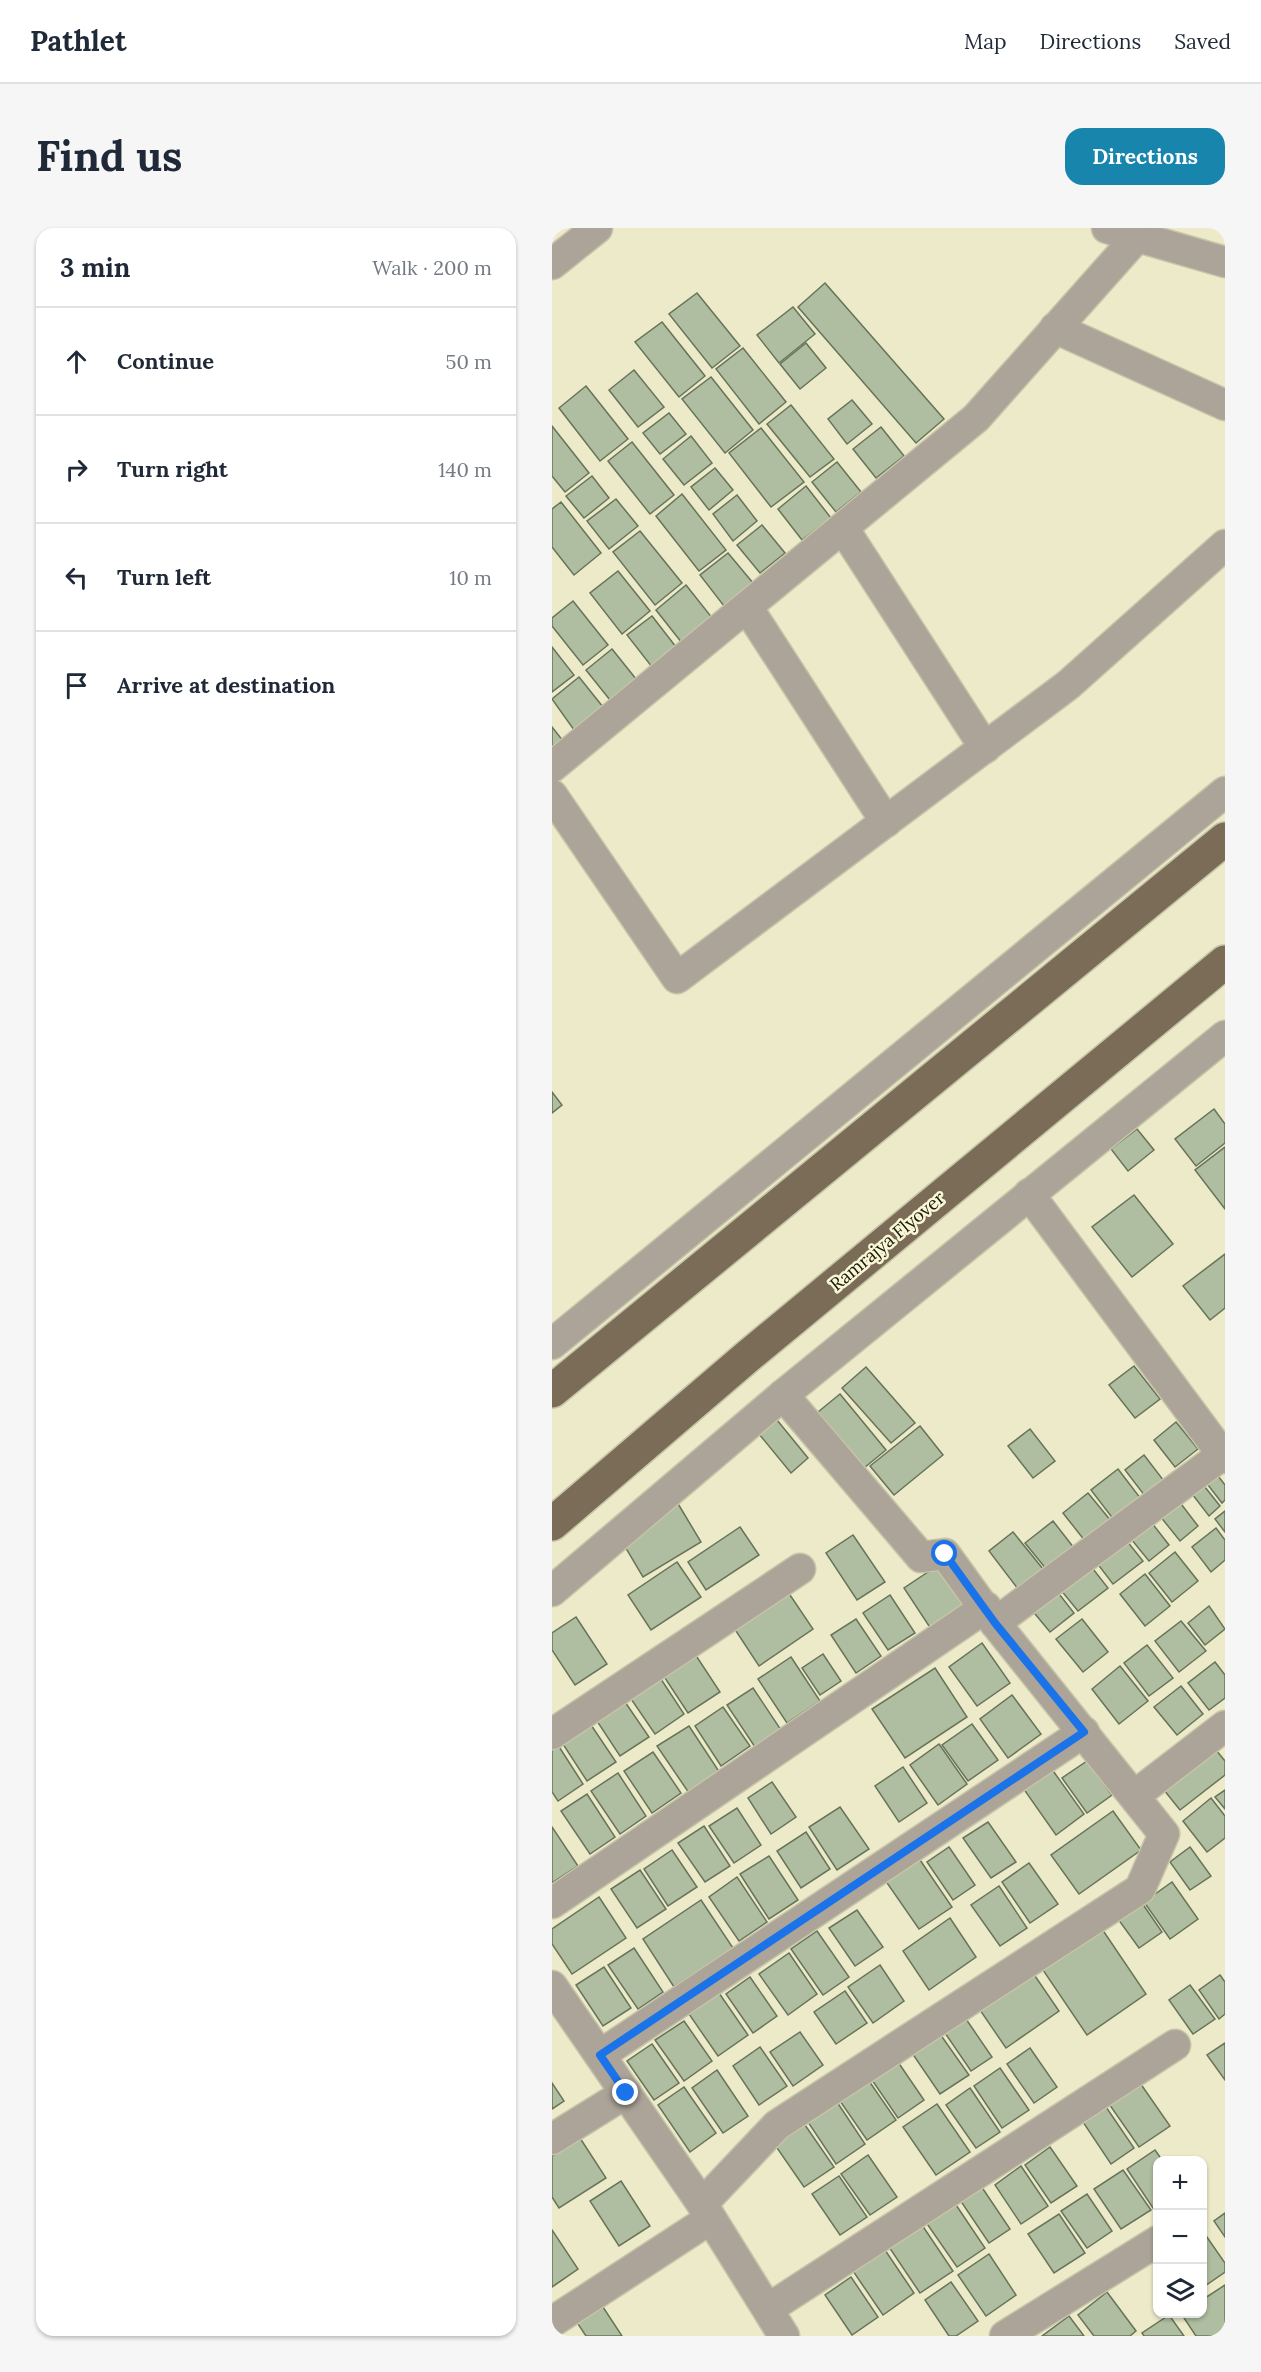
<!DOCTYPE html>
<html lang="en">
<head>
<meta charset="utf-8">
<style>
	:root { --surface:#fff; --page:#f6f6f7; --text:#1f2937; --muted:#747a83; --line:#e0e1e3; --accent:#1885ac }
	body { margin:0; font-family:Lora,serif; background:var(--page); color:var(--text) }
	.controls { position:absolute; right:18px; bottom:18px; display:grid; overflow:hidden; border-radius:12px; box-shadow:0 2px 4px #0004 }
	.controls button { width:54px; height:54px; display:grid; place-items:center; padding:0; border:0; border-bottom:2px solid var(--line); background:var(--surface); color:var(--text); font:30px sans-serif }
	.stop { position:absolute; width:18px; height:18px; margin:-14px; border:4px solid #1a73e8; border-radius:50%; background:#fff }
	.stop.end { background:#1a73e8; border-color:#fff; box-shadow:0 2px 6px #0008 }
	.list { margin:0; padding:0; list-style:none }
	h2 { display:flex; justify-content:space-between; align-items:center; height:78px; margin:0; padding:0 24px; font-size:26px }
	h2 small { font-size:20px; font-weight:400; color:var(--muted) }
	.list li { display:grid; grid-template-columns:39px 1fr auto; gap:18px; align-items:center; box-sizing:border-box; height:108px; padding:0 24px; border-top:2px solid var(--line) }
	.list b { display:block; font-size:22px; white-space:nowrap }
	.list em { font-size:20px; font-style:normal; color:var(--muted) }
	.icon { flex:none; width:33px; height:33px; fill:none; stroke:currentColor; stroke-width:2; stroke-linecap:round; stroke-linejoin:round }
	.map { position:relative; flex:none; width:673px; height:2108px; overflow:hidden; border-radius:18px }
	header { display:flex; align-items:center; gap:36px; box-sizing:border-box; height:84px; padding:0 30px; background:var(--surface); border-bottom:2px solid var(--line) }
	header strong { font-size:28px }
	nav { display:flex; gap:33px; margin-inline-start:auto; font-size:21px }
	.intro { display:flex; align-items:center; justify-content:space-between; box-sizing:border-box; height:144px; padding:0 36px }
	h1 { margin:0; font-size:42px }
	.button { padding:15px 27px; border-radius:18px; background:var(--accent); color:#fff; font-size:21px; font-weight:700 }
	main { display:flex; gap:36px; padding:0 36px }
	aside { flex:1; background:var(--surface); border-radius:18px; box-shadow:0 2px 4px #0004 }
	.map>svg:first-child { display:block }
	.building { fill:#afbda0; stroke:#677459; stroke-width:1.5 }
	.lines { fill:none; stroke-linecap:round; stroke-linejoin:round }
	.minor-casing { stroke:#c6c4a7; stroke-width:33 }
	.major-casing { stroke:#c6c4a7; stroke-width:36 }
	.minor { stroke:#aca498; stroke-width:30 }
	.major { stroke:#7a6c56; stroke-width:33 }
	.route { stroke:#1a73e8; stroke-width:8 }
	.labels { text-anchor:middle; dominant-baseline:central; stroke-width:5; stroke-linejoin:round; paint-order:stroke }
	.street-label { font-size:18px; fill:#1a190d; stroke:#faf7d6 }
</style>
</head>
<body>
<header>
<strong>Pathlet</strong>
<nav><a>Map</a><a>Directions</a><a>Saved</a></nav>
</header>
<div class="intro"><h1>Find us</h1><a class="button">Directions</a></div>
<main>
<aside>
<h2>3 min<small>Walk · 200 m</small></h2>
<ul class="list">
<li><svg class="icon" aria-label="ahead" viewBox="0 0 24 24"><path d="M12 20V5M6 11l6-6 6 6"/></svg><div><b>Continue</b></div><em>50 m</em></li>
<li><svg class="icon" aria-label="right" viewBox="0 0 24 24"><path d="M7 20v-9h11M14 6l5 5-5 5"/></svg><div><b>Turn right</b></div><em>140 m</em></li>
<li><svg class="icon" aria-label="left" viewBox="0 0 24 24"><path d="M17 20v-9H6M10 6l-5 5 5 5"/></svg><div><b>Turn left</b></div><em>10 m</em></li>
<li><svg class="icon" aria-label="arrive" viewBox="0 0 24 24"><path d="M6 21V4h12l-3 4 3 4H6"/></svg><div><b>Arrive at destination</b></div></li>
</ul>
</aside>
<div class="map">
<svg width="673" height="2108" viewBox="0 0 673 2108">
	<rect width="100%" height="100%" fill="#eceac9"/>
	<!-- building -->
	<g class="building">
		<path d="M273,55L392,191L364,215L246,79Z"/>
		<path d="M145,65L188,118L160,140L117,86Z"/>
		<path d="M241,79L263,106L227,135L205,107Z"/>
		<path d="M110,94L153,148L127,169L83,114Z"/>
		<path d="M254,115L274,140L248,161L228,136Z"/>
		<path d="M191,120L234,174L207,196L164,141Z"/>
		<path d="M82,142L112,179L86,199L57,162Z"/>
		<path d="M159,149L201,202L173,225L130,171Z"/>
		<path d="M34,158L76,211L48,233L7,180Z"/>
		<path d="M300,172L320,196L295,216L276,191Z"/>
		<path d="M239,177L282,231L258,249L215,196Z"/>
		<path d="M117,185L134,206L108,226L91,205Z"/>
		<path d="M0,198L37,245L13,264L0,248Z"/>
		<path d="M329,199L352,228L324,250L301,221Z"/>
		<path d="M209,200L252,254L219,279L177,225Z"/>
		<path d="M139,208L160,235L132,257L111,231Z"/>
		<path d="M80,214L122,267L98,286L56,233Z"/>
		<path d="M285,234L309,264L284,284L260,254Z"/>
		<path d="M163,240L181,262L157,282L139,259Z"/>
		<path d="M40,248L57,270L32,290L14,268Z"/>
		<path d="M254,258L279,290L250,312L226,281Z"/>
		<path d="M130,266L174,322L147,343L104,288Z"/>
		<path d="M185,267L205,293L181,313L161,286Z"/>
		<path d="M64,271L86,298L57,321L35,293Z"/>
		<path d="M9,274L49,325L22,347L0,319V281Z"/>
		<path d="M210,297L233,325L208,345L185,317Z"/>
		<path d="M88,303L130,355L103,377L61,324Z"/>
		<path d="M176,325L201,355L172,378L148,347Z"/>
		<path d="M66,343L98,383L70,406L38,365Z"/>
		<path d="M134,357L161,391L130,415L104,382Z"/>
		<path d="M21,373L56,417L31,437L0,398V390Z"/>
		<path d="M100,388L124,419L100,439L75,407Z"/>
		<path d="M0,419L22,447L0,464Z"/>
		<path d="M60,421L84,451L58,472L34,442Z"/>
		<path d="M27,449L51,479L22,502L0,471Z"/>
		<path d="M0,499L12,514L0,523Z"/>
		<path d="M0,864L10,877L0,885Z"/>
		<path d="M662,881L673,896V915L644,938L623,911Z"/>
		<path d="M585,901L602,922L576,943L559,921Z"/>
		<path d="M673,919V981L643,942Z"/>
		<path d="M582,967L621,1016L580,1049L540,999Z"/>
		<path d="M673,1026V1080L658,1092L631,1058Z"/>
		<path d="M582,1138L608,1171L583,1190L557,1157Z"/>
		<path d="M314,1139L363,1195L339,1215L290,1160Z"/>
		<path d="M288,1166L334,1222L312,1240L266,1184Z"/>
		<path d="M225,1192L256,1230L239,1245L207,1206Z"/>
		<path d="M624,1194L646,1221L623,1239L602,1212Z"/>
		<path d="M368,1198L391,1227L342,1267L318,1238Z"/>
		<path d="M478,1201L503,1233L481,1250L456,1218Z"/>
		<path d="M592,1227L612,1253L593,1268L573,1242Z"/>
		<path d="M660,1240L673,1257V1272L670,1275L649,1248Z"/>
		<path d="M566,1241L589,1271L562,1292L539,1262Z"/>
		<path d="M645,1249L668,1278L657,1288L634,1258Z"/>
		<path d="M536,1265L559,1293L533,1313L511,1285Z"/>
		<path d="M623,1268L646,1298L628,1313L604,1283Z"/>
		<path d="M125,1274L149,1314L91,1349L72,1317Z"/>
		<path d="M673,1283V1304L663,1291Z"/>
		<path d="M596,1290L617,1317L597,1333L575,1306Z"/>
		<path d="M501,1293L522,1320L495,1342L473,1315Z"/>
		<path d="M188,1299L207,1327L154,1362L136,1334Z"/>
		<path d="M664,1300L673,1312V1332L659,1344L640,1319Z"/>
		<path d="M461,1304L491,1341L466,1361L437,1323Z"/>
		<path d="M301,1307L333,1354L305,1372L274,1325Z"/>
		<path d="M570,1307L591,1333L561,1356L541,1330Z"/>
		<path d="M623,1324L646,1353L620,1374L597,1345Z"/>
		<path d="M534,1332L556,1360L526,1383L503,1355Z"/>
		<path d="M125,1334L149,1369L99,1402L76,1367Z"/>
		<path d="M385,1338L412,1379L379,1401L352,1360Z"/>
		<path d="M593,1346L618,1378L593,1398L568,1366Z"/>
		<path d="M504,1362L522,1385L498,1404L479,1381Z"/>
		<path d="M236,1364L261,1401L207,1438L182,1400Z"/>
		<path d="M338,1367L363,1405L336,1422L311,1385Z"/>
		<path d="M657,1378L673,1401L653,1417L636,1395Z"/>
		<path d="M24,1389L55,1436L23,1457L0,1422V1405Z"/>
		<path d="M304,1391L329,1428L304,1445L279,1407Z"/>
		<path d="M530,1391L556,1424L531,1444L504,1411Z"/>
		<path d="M629,1393L654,1423L627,1444L603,1413Z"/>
		<path d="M430,1415L458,1455L425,1478L397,1439Z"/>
		<path d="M595,1417L621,1450L597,1468L572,1435Z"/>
		<path d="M141,1423L168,1464L136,1485L109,1444Z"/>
		<path d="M271,1426L289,1453L268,1467L250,1440Z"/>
		<path d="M239,1429L268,1473L235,1495L206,1451Z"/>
		<path d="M663,1434L673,1447V1470L657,1482L636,1455Z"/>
		<path d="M568,1438L596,1473L567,1496L540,1461Z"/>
		<path d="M383,1440L415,1489L353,1530L320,1481Z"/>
		<path d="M105,1445L132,1486L103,1506L75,1465Z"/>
		<path d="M629,1458L651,1486L625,1507L602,1479Z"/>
		<path d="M201,1460L231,1505L205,1522L175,1477Z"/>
		<path d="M460,1467L489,1506L456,1530L428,1491Z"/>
		<path d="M71,1471L97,1509L68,1528L43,1490Z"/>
		<path d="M171,1479L198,1518L169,1538L143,1498Z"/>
		<path d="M35,1491L64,1534L35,1553L7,1510Z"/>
		<path d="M420,1496L446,1532L416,1553L390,1517Z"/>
		<path d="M137,1498L168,1545L137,1565L105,1518Z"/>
		<path d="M4,1514L31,1556L6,1573L0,1564V1516Z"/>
		<path d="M387,1516L415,1556L386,1577L358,1537Z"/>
		<path d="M659,1516L673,1533V1547L628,1582L608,1557Z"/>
		<path d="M101,1524L129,1565L100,1585L72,1543Z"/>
		<path d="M535,1533L560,1567L535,1585L510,1550Z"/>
		<path d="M351,1539L375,1575L347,1594L323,1558Z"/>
		<path d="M499,1540L532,1586L504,1607L471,1560Z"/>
		<path d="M66,1545L94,1588L68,1606L39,1563Z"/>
		<path d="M220,1554L244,1589L219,1606L196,1570Z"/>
		<path d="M673,1562V1581L663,1569Z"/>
		<path d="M35,1566L63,1609L38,1626L9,1583Z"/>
		<path d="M659,1570L673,1588V1610L655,1624L631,1593Z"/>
		<path d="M288,1579L317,1621L285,1642L257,1599Z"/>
		<path d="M185,1580L209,1617L182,1635L157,1598Z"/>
		<path d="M561,1583L589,1622L527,1666L499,1627Z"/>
		<path d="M436,1594L464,1634L439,1650L411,1610Z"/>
		<path d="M152,1598L178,1638L153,1654L126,1615Z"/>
		<path d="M0,1599L26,1638L0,1655Z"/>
		<path d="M254,1604L278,1641L249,1660L225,1623Z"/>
		<path d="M397,1619L423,1657L401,1672L375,1634Z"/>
		<path d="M638,1619L659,1648L638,1662L618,1634Z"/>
		<path d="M120,1622L145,1659L116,1678L92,1641Z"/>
		<path d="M217,1628L246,1672L217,1691L188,1646Z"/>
		<path d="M366,1629L400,1679L367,1701L333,1652Z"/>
		<path d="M477,1635L506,1676L478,1695L450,1654Z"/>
		<path d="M88,1642L114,1681L85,1700L59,1661Z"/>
		<path d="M185,1649L215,1694L187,1713L157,1669Z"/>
		<path d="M620,1654L646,1691L618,1711L592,1674Z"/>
		<path d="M447,1658L475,1700L448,1718L419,1677Z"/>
		<path d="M47,1669L74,1710L20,1746L0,1716V1701Z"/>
		<path d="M149,1672L181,1720L122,1759L91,1711Z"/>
		<path d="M590,1675L610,1704L587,1720L566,1691Z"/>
		<path d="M305,1682L331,1719L303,1738L277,1700Z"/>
		<path d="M398,1690L424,1729L377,1762L351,1723Z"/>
		<path d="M550,1701L594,1766L535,1807L491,1742Z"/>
		<path d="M265,1703L297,1749L271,1767L239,1721Z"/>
		<path d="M82,1720L111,1764L86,1781L56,1737Z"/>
		<path d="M237,1725L265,1766L236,1787L207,1746Z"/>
		<path d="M328,1737L352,1773L321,1795L296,1759Z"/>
		<path d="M52,1739L79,1780L51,1798L24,1757Z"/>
		<path d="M481,1745L507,1783L454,1820L428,1782Z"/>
		<path d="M668,1747L673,1754V1786L667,1791L647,1762Z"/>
		<path d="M198,1749L225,1788L201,1805L174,1766Z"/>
		<path d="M638,1757L663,1791L641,1806L617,1772Z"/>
		<path d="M293,1763L315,1795L284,1816L262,1784Z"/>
		<path d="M167,1765L196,1807L166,1828L137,1786Z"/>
		<path d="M414,1791L440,1829L419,1843L393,1805Z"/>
		<path d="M132,1793L160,1833L132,1853L103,1812Z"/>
		<path d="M248,1804L271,1837L241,1858L218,1824Z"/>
		<path d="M388,1806L417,1847L388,1866L360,1825Z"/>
		<path d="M673,1815V1852L655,1827Z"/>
		<path d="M100,1816L127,1855L102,1872L75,1833Z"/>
		<path d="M208,1819L235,1858L207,1877L181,1838Z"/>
		<path d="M478,1820L505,1859L482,1875L455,1836Z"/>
		<path d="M346,1834L372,1872L346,1890L320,1852Z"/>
		<path d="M448,1840L477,1882L450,1900L422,1858Z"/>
		<path d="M165,1842L196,1888L171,1905L140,1860Z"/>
		<path d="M586,1852L618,1898L587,1919L555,1873Z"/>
		<path d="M317,1853L344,1892L315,1912L288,1873Z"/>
		<path d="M0,1855L12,1873L0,1881Z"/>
		<path d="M132,1859L164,1905L138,1924L106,1877Z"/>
		<path d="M418,1860L448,1904L424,1920L394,1877Z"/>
		<path d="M285,1874L313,1916L284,1936L256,1894Z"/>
		<path d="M385,1876L418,1924L384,1947L351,1899Z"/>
		<path d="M554,1879L582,1920L559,1936L531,1894Z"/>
		<path d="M253,1897L282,1939L252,1959L223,1917Z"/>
		<path d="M28,1910L54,1950L7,1980L0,1969V1928Z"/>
		<path d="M498,1919L525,1958L499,1975L473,1937Z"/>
		<path d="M603,1922L610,1932H606V1977L601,1980L575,1941Z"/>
		<path d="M316,1927L345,1969L318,1987L289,1946Z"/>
		<path d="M469,1938L496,1978L469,1996L443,1957Z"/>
		<path d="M571,1942L599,1982L569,2001L542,1961Z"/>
		<path d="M287,1948L315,1989L288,2007L260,1966Z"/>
		<path d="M69,1953L98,1998L67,2018L38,1973Z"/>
		<path d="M427,1955L458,2001L437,2015L406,1969Z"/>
		<path d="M535,1966L560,2003L535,2020L509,1983Z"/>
		<path d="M400,1971L433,2020L405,2039L371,1990Z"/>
		<path d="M673,1985V2009L662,1993Z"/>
		<path d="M507,1986L533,2025L502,2045L476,2006Z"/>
		<path d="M370,1997L401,2043L368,2065L337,2019Z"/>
		<path d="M0,2002L26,2041L0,2059Z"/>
		<path d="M650,2002L673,2035V2044L650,2060Z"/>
		<path d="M333,2022L362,2065L331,2087L301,2043Z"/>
		<path d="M437,2026L464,2067L434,2088L406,2047Z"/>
		<path d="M299,2049L326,2089L300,2107L273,2067Z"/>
		<path d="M399,2054L426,2093L404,2108H397L373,2072Z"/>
		<path d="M673,2057V2108H644L630,2087L650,2086V2072Z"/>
		<path d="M555,2064L584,2103L578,2108H542L526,2087Z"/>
		<path d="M49,2076L70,2108H34L24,2093Z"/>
		<path d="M617,2087L632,2108H592L590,2105Z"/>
		<path d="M517,2088L532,2108H490Z"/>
	</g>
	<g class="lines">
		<!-- minor casing -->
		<g class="minor-casing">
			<g id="minor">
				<path d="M555,0L673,34"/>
				<path d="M0,36L45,0"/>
				<path d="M503,100L673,177"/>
				<path d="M291,300L433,520"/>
				<path d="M195,379L334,594"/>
				<path d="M0,539L424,190L585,9"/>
				<path d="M0,567L125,750L516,457L673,317"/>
				<path d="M477,966L673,1230"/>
				<path d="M0,1116L673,564"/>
				<path d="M0,1363L231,1167L673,808"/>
				<path d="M443,1395L670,1227"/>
				<path d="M0,1506L248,1341"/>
				<path d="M582,1568L673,1498"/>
				<path d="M0,1675L434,1379"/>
				<path d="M0,1758L150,1976L232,2108"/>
				<path d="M48,1827L532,1504"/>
				<path d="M0,1911L74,1865"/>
				<path d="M150,1976L225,1897L588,1661L612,1606L443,1395L393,1326L369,1329L231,1167"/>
				<path d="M216,2081L623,1817"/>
				<path d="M0,2094L158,1991"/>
				<path d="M453,2108L606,2013"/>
			</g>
		</g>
		<!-- major casing -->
		<g class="major-casing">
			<g id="major">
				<path d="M0,1163L673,611"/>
				<path d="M0,1296L195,1129L673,734"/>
			</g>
		</g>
		<!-- minor -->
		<use href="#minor" class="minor"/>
		<!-- major -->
		<use href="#major" class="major"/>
	</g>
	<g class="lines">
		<!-- route -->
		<path class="route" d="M74,1865L48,1827L532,1504L443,1395L393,1326"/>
	</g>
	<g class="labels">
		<!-- street labels -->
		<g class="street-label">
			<text transform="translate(335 1013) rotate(-40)">Ramrajya Flyover</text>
		</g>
	</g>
</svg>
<div class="controls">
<button>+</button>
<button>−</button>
<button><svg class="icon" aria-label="layers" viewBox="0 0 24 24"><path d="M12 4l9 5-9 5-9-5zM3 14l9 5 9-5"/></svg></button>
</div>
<div class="stop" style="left:393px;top:1326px"></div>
<div class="stop end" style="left:74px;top:1865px"></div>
</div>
</main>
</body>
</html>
